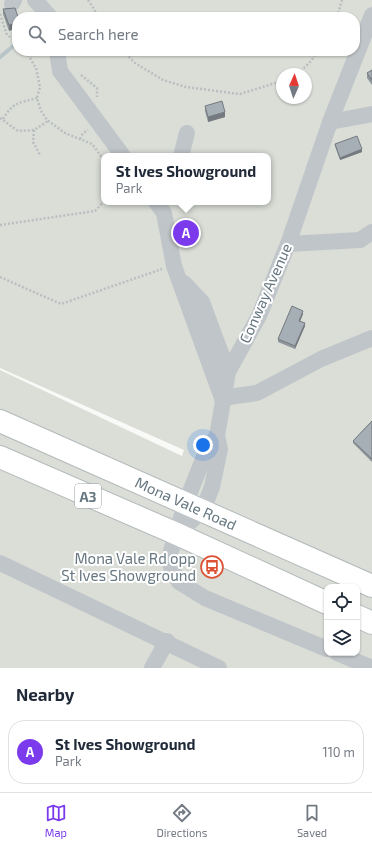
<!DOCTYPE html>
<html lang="en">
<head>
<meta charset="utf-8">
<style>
	:root { --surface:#fff; --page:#f6f6f7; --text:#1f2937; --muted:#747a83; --line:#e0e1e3; --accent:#7c3aed }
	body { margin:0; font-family:"Exo 2",sans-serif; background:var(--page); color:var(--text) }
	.controls { position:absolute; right:12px; bottom:12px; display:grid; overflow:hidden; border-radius:8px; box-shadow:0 1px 3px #0004 }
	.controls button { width:36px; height:36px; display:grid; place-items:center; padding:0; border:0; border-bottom:1px solid var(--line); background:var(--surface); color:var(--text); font:20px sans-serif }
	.compass { position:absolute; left:276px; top:68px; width:36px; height:36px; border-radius:50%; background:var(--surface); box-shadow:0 1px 3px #0004; rotate:3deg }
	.you { position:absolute; left:203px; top:445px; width:14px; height:14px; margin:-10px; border:3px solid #fff; border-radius:50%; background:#1a73e8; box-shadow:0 0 0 6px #1a73e833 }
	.badge { display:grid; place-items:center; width:26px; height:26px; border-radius:50%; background:var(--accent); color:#fff; font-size:13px; font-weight:700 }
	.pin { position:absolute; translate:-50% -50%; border:2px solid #fff; box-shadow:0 1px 4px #0006 }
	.popup { position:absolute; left:101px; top:153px; width:170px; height:52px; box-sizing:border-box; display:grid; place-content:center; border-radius:8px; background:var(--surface); filter:drop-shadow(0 1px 3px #0005); font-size:13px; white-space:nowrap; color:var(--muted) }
	.popup b { font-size:15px; color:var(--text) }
	.popup::after { content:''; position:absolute; left:50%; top:100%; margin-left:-8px; border:8px solid transparent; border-top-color:var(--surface) }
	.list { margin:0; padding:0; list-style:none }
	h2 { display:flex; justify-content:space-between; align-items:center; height:52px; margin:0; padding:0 16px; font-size:17px }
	h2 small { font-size:13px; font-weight:400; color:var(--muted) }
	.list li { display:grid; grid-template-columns:26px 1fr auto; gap:12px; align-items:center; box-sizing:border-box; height:64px; margin:0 8px 8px; padding:0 8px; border:1px solid var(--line); border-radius:16px }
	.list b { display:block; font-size:15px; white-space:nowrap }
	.list p { margin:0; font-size:13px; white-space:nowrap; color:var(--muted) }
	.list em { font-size:13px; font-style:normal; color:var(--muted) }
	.icon { flex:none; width:22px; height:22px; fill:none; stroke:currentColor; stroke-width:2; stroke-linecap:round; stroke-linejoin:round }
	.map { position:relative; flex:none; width:372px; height:668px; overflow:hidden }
	.search { position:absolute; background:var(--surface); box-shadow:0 1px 3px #0004; left:12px; right:12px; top:12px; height:44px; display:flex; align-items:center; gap:10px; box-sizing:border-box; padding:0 14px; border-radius:16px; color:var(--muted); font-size:15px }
	.sheet { height:124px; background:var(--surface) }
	nav { display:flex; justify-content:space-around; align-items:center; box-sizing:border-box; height:56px; border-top:1px solid var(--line); background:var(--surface); font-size:11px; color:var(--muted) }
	nav a { display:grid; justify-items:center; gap:2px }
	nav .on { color:var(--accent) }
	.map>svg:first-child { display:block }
	.green { fill:#daded7; fill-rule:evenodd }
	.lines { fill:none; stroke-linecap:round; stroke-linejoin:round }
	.stream { stroke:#b8c4c8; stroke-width:4 }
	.highway-casing { stroke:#b4b9bc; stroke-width:24 }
	.path { stroke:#bbbec1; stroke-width:2.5; stroke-dasharray:2 2; stroke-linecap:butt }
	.minor { stroke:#c0c5c9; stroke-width:16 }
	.highway { stroke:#fff; stroke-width:22 }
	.wall { fill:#8e969c }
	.shaded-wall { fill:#747a7f }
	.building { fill:#a5afb5; stroke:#747a7f }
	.labels { text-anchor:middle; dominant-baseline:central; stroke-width:4; stroke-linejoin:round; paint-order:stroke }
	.shield { fill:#fff; stroke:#94a0a7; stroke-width:1 }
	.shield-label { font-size:14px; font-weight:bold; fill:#667781 }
	.street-label { font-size:15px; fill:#667781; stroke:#fff }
	.poi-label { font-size:15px; fill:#667781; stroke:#fff; text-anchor:end }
</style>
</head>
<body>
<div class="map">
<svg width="372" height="668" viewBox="0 0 372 668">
	<rect width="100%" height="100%" fill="#f9f9f7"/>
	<!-- green -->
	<path class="green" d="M0,0H372V668H0V370L182,456L184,450L0,368ZM17,17H355V51H17ZM282,74H306V98H282ZM104,156H268V202H104ZM327,587H357V653H327Z"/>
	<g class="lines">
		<!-- stream -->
		<path class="stream" d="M0,57L17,43"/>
		<!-- highway casing -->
		<g class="highway-casing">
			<g id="highway">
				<path d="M0,421L372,586"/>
				<path d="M0,457L177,534L327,603"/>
				<path d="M357,616L372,623"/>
			</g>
		</g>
		<!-- path -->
		<g class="path">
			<path d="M88,0L99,17"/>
			<path d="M0,14L7,35L17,41"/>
			<path d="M337,17L342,0"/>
			<path d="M26,51L36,68L40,87L37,98L41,111L47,120L65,133L92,144L104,160"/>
			<path d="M123,51L135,63L163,80L186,87L240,94L282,81"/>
			<path d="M298,74L311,61L318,51"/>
			<path d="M81,75L97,88V97"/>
			<path d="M0,118L18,131L34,130L48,121"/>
			<path d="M3,119C13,102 19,103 37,98"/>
			<path d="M34,130L33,142L40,155"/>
			<path d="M80,139L83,133L88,130"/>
			<path d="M0,225L95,211L104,201"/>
			<path d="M0,277L61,304L162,269"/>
		</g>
		<!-- minor -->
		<g class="minor">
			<path d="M35,0L50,17"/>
			<path d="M12,4L14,0"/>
			<path d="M57,51L60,71L123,156"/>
			<path d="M330,122L372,114"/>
			<path d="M181,156L187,133"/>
			<path d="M156,202L164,213L174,266L222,398"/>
			<path d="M288,244L360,240L372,232"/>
			<path d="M184,283L202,302L228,372"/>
			<path d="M222,398L257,393L321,359L372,338"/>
			<path d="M217,436L208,447L186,502L170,554L171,567L179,582L205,598L327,649"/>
			<path d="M177,534L203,510L212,487L220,449L217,436L228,372L259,316L288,244L330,122L372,15"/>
			<path d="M0,563L219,668"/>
			<path d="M337,653L372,668"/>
			<path d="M152,668L167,641"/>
		</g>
		<!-- highway -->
		<use href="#highway" class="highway"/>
	</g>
	<!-- wall -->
	<g class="wall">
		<path d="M15,8L9,31L3,14V9Z"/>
		<path d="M372,70V85L367,78V73Z"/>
		<path d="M205,106L225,117L208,122L205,111Z"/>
		<path d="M335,144L362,152L340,160L335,146Z"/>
		<path d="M303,314L300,321L305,326L295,349L278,342V339Z"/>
		<path d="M372,421V462L353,443V441Z"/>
	</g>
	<!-- shaded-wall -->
	<g class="shaded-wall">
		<path d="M17,23V28L9,31V25Z"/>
		<path d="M225,112V117L208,122V117Z"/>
		<path d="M362,149V152L340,160V158Z"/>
		<path d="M303,311V314L299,324V321Z"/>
		<path d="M305,323V326L295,349V346Z"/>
	</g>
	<!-- building -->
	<g class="building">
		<path d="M15,8L18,17H17V23L9,25L3,9Z"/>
		<path d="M372,70V80L367,73Z"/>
		<path d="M222,101L225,112L208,117L205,106Z"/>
		<path d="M357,136L362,149L340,158L335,144Z"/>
		<path d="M292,306L303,311L299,321L305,323L295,346L278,339Z"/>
		<path d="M372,421V459L353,441Z"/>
	</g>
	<!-- icons -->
	<defs>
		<g id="bus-ring" transform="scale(1.15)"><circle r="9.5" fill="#fff" stroke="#dc5235" stroke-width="1.5"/><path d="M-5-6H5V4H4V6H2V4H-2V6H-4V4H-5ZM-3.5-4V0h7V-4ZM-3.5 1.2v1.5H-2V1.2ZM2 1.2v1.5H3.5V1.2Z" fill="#dc5235"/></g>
	</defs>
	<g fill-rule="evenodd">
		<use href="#bus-ring" x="212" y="567"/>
	</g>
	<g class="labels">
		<!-- shield labels -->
		<rect class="shield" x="75" y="484" width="26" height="24" rx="3"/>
		<g class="shield-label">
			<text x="88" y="496">A3</text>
		</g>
		<!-- street labels -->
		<g class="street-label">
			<text transform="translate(265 293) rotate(-66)">Conway Avenue</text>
			<text transform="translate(186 503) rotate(24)">Mona Vale Road</text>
		</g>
		<!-- poi labels -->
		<g class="poi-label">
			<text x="196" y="558">Mona Vale Rd opp<tspan x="196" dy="17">St Ives Showground</tspan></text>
		</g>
	</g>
</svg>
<div class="controls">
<button><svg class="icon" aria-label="locate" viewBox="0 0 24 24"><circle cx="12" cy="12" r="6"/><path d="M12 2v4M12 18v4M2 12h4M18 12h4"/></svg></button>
<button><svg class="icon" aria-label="layers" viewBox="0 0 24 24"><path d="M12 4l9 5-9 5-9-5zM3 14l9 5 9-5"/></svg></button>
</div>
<svg class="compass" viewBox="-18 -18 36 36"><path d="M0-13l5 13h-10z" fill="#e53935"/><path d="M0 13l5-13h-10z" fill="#747a83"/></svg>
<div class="you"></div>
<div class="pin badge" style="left:186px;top:233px">A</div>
<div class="popup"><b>St Ives Showground</b>Park</div>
<div class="search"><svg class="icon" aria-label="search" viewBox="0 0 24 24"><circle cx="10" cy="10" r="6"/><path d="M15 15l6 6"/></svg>Search here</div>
</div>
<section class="sheet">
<h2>Nearby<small></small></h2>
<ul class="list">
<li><span class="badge">A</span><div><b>St Ives Showground</b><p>Park</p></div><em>110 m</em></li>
</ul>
</section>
<nav>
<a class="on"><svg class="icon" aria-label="map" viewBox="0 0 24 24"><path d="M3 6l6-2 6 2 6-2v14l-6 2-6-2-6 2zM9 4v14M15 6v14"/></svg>Map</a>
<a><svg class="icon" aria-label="directions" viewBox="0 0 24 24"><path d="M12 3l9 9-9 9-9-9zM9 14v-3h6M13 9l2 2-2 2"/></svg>Directions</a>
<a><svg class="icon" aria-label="saved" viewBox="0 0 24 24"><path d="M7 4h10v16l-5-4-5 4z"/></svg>Saved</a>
</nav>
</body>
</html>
